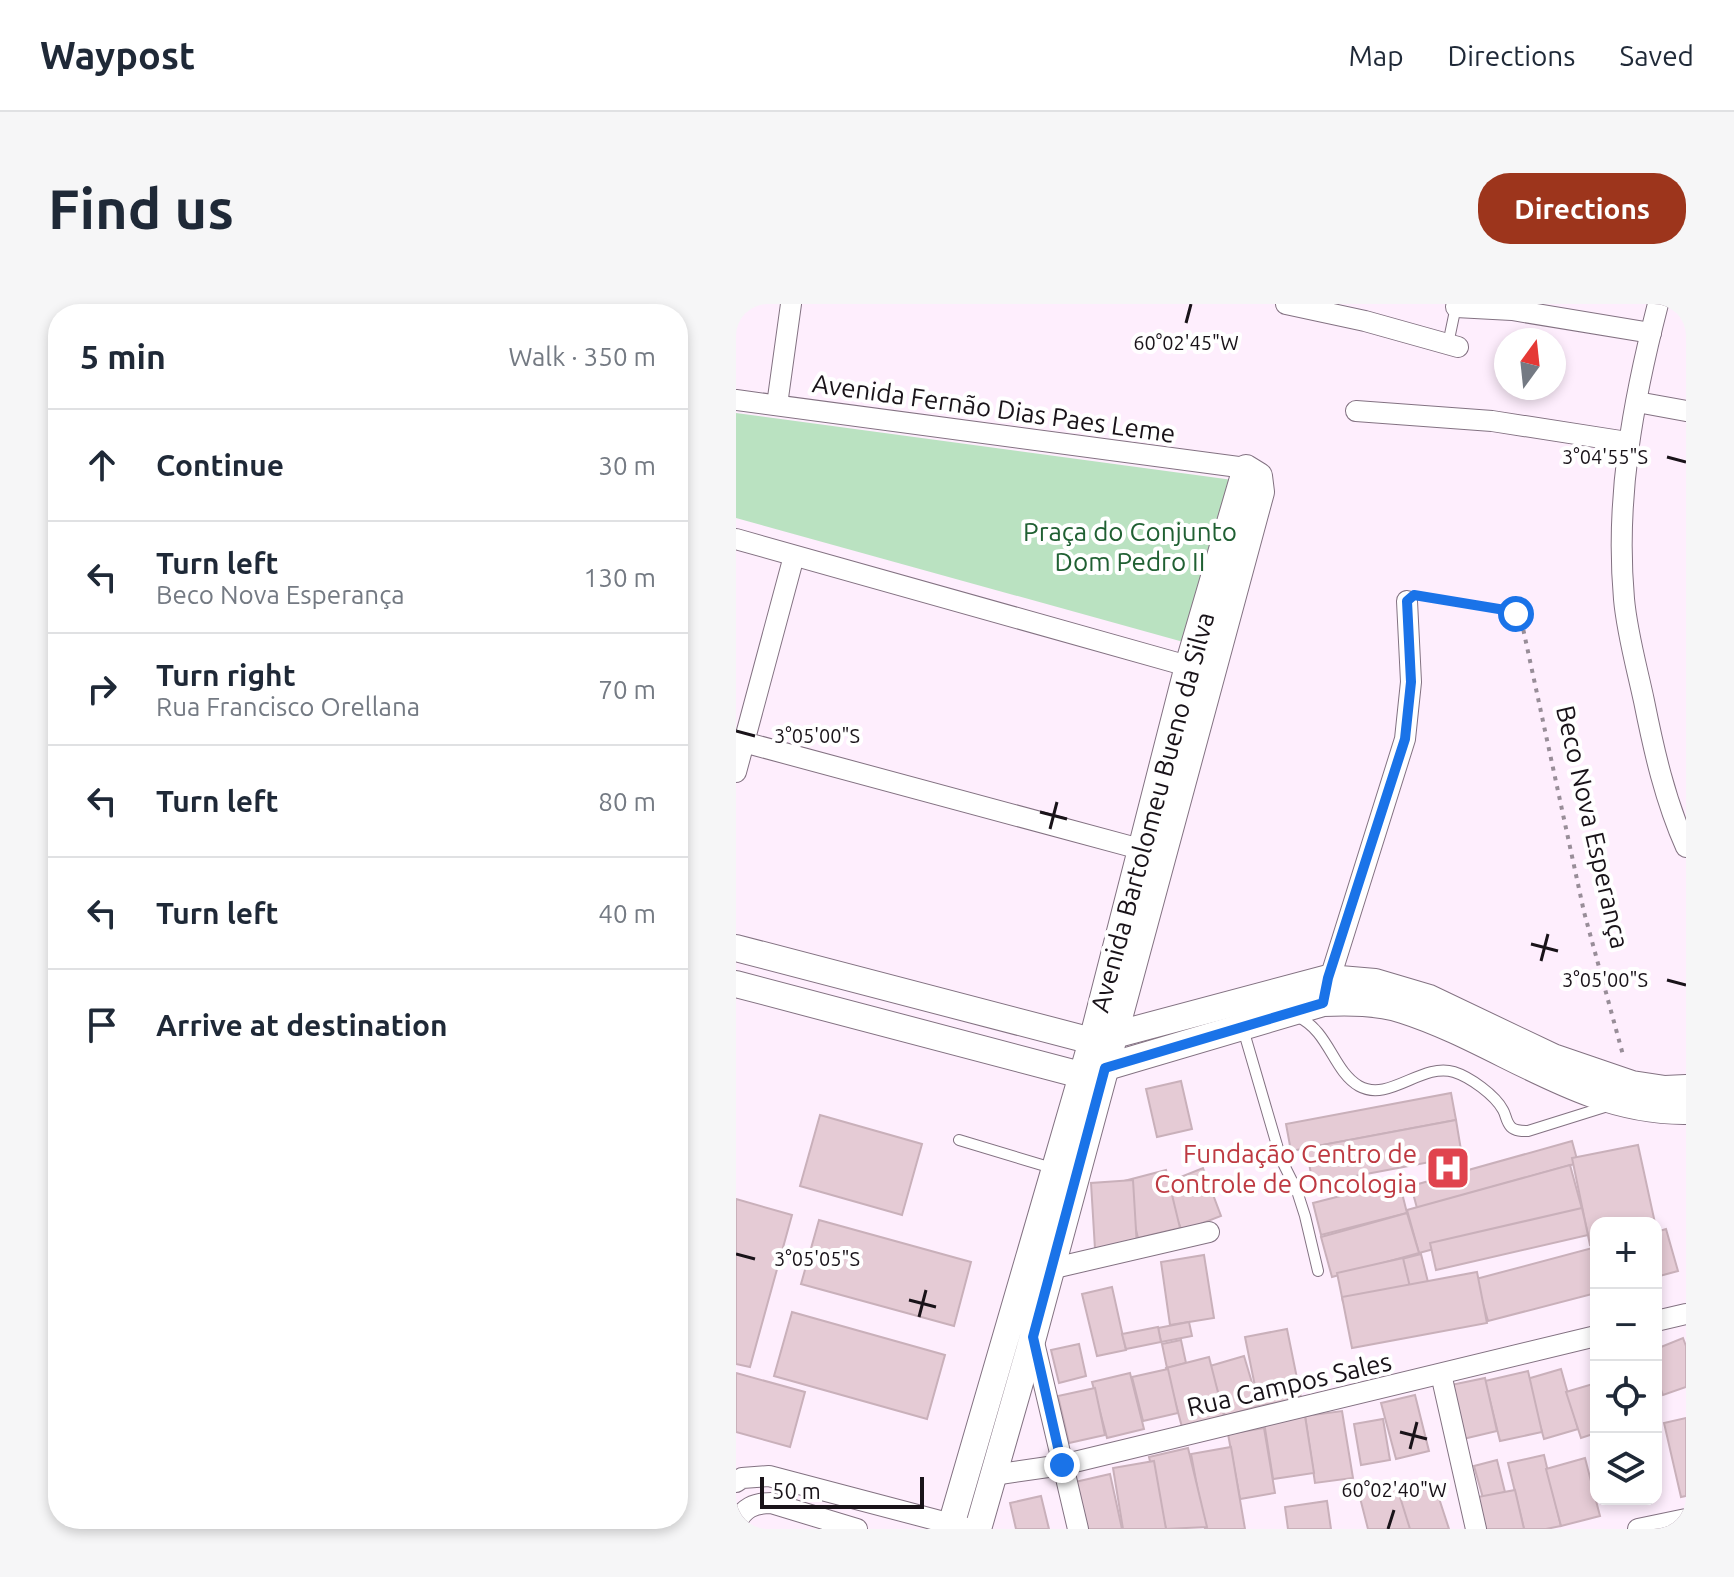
<!DOCTYPE html>
<html lang="en">
<head>
<meta charset="utf-8">
<style>
	:root { --surface:#fff; --page:#f6f6f7; --text:#1f2937; --muted:#747a83; --line:#e0e1e3; --accent:#9d351c }
	body { margin:0; font-family:Ubuntu,sans-serif; background:var(--page); color:var(--text) }
	.controls { position:absolute; right:24px; bottom:24px; display:grid; overflow:hidden; border-radius:16px; box-shadow:0 4px 12px #0003 }
	.controls button { width:72px; height:72px; display:grid; place-items:center; padding:0; border:0; border-bottom:2px solid var(--line); background:var(--surface); color:var(--text); font:40px sans-serif }
	.compass { position:absolute; left:758px; top:24px; width:72px; height:72px; border-radius:50%; background:var(--surface); box-shadow:0 4px 12px #0003; rotate:15deg }
	.scale { position:absolute; left:24px; bottom:20px; width:164px; box-sizing:border-box; padding-left:8px; border:4px solid #191319; border-top:0; font-size:22px; line-height:28px; white-space:nowrap; color:#191319; -webkit-text-stroke:6px #fff; paint-order:stroke }
	.stop { position:absolute; width:24px; height:24px; margin:-18px; border:6px solid #1a73e8; border-radius:50%; background:#fff }
	.stop.end { background:#1a73e8; border-color:#fff; box-shadow:0 2px 8px #0008 }
	.list { margin:0; padding:0; list-style:none }
	h2 { display:flex; justify-content:space-between; align-items:center; height:104px; margin:0; padding:0 32px; font-size:34px }
	h2 small { font-size:26px; font-weight:400; color:var(--muted) }
	.list li { display:grid; grid-template-columns:52px 1fr auto; gap:24px; align-items:center; box-sizing:border-box; height:112px; padding:0 32px; border-top:2px solid var(--line) }
	.list b { display:block; font-size:30px; white-space:nowrap }
	.list p { margin:0; font-size:26px; white-space:nowrap; color:var(--muted) }
	.list em { font-size:26px; font-style:normal; color:var(--muted) }
	.icon { flex:none; width:44px; height:44px; fill:none; stroke:currentColor; stroke-width:2; stroke-linecap:round; stroke-linejoin:round }
	.map { position:relative; flex:none; width:950px; height:1225px; overflow:hidden; border-radius:32px }
	header { display:flex; align-items:center; gap:48px; box-sizing:border-box; height:112px; padding:0 40px; background:var(--surface); border-bottom:2px solid var(--line) }
	header strong { font-size:38px }
	nav { display:flex; gap:44px; margin-inline-start:auto; font-size:28px }
	.intro { display:flex; align-items:center; justify-content:space-between; box-sizing:border-box; height:192px; padding:0 48px }
	h1 { margin:0; font-size:56px }
	.button { padding:20px 36px; border-radius:32px; background:var(--accent); color:#fff; font-size:28px; font-weight:700 }
	main { display:flex; gap:48px; padding:0 48px }
	aside { flex:1; background:var(--surface); border-radius:32px; box-shadow:0 4px 12px #0003 }
	.map>svg:first-child { display:block }
	.green { fill:#bae2c1 }
	.building { fill:#e5cbd5; stroke:#c9b0ba; stroke-width:2 }
	.lines { fill:none; stroke-linecap:round; stroke-linejoin:round }
	.service-casing { stroke:#837282; stroke-width:12 }
	.minor-casing { stroke:#837282; stroke-width:22 }
	.tertiary-casing { stroke:#837282; stroke-width:28 }
	.path { stroke:#988d98; stroke-width:4; stroke-dasharray:4 6; stroke-linecap:butt }
	.service { stroke:#fff; stroke-width:10 }
	.minor { stroke:#fff; stroke-width:20 }
	.tertiary { stroke:#fff; stroke-width:26 }
	.route { stroke:#1a73e8; stroke-width:10 }
	.ticks { fill:none; stroke:#191319; stroke-width:3 }
	.labels { text-anchor:middle; dominant-baseline:central; stroke-width:8; stroke-linejoin:round; paint-order:stroke }
	.street-label { font-size:26px; fill:#191319; stroke:#fff }
	.park-label { font-size:26px; fill:#206033; stroke:#fff }
	.health-label { font-size:26px; fill:#be3a42; stroke:#fff; text-anchor:end }
	.ticks-label { font-size:20px; text-anchor:middle; fill:#191319; stroke:#fff; stroke-width:8; stroke-linejoin:round; paint-order:stroke }
</style>
</head>
<body>
<header>
<strong>Waypost</strong>
<nav><a>Map</a><a>Directions</a><a>Saved</a></nav>
</header>
<div class="intro"><h1>Find us</h1><a class="button">Directions</a></div>
<main>
<aside>
<h2>5 min<small>Walk · 350 m</small></h2>
<ul class="list">
<li><svg class="icon" aria-label="ahead" viewBox="0 0 24 24"><path d="M12 20V5M6 11l6-6 6 6"/></svg><div><b>Continue</b></div><em>30 m</em></li>
<li><svg class="icon" aria-label="left" viewBox="0 0 24 24"><path d="M17 20v-9H6M10 6l-5 5 5 5"/></svg><div><b>Turn left</b><p>Beco Nova Esperança</p></div><em>130 m</em></li>
<li><svg class="icon" aria-label="right" viewBox="0 0 24 24"><path d="M7 20v-9h11M14 6l5 5-5 5"/></svg><div><b>Turn right</b><p>Rua Francisco Orellana</p></div><em>70 m</em></li>
<li><svg class="icon" aria-label="left" viewBox="0 0 24 24"><path d="M17 20v-9H6M10 6l-5 5 5 5"/></svg><div><b>Turn left</b></div><em>80 m</em></li>
<li><svg class="icon" aria-label="left" viewBox="0 0 24 24"><path d="M17 20v-9H6M10 6l-5 5 5 5"/></svg><div><b>Turn left</b></div><em>40 m</em></li>
<li><svg class="icon" aria-label="arrive" viewBox="0 0 24 24"><path d="M6 21V4h12l-3 4 3 4H6"/></svg><div><b>Arrive at destination</b></div></li>
</ul>
</aside>
<div class="map">
<svg width="950" height="1225" viewBox="0 0 950 1225">
	<rect width="100%" height="100%" fill="#feeefd"/>
	<!-- green -->
	<path class="green" d="M0,109L497,176L451,339L0,214Z"/>
	<!-- building -->
	<g class="building">
		<path d="M445,777L456,825L421,833L410,785Z"/>
		<path d="M715,789L720,816L555,847L550,820Z"/>
		<path d="M84,811L186,840L166,911L64,882Z"/>
		<path d="M720,816L726,852L577,880L570,844Z"/>
		<path d="M836,837L842,859L681,904L675,882Z"/>
		<path d="M902,841L919,919H860V940L854,941L836,854Z"/>
		<path d="M834,861L846,905L683,949L671,906Z"/>
		<path d="M467,864L485,912L446,927L427,880Z"/>
		<path d="M430,866L444,924L402,934L388,877Z"/>
		<path d="M397,876L401,943L359,945L355,879Z"/>
		<path d="M663,877L671,909L585,931L577,899Z"/>
		<path d="M0,895L56,911L14,1063L0,1060Z"/>
		<path d="M846,904L852,931L700,966L694,939Z"/>
		<path d="M671,909L683,949L596,973L585,933Z"/>
		<path d="M83,916L235,958L218,1022L65,980Z"/>
		<path d="M930,925L942,967L920,973V928Z"/>
		<path d="M860,943V989L752,1017L740,975Z"/>
		<path d="M685,950L692,978L661,986L654,958Z"/>
		<path d="M468,951L478,1014L434,1021L425,958Z"/>
		<path d="M667,954L674,983L607,998L601,969Z"/>
		<path d="M741,968L751,1019L616,1044L606,993Z"/>
		<path d="M376,983L390,1046L361,1052L346,990Z"/>
		<path d="M56,1008L209,1051L191,1115L38,1072Z"/>
		<path d="M453,1018L456,1032L425,1038L422,1024Z"/>
		<path d="M422,1023L425,1038L390,1045L386,1030Z"/>
		<path d="M551,1025L565,1094L523,1102L509,1033Z"/>
		<path d="M947,1034L950,1042V1083L927,1091L920,1072V1045Z"/>
		<path d="M445,1036L450,1059L431,1064L426,1040Z"/>
		<path d="M343,1040L350,1072L323,1079L315,1046Z"/>
		<path d="M508,1052L523,1102L489,1112L474,1062Z"/>
		<path d="M473,1053L488,1112L446,1123L430,1064Z"/>
		<path d="M432,1065L442,1109L407,1117L396,1073Z"/>
		<path d="M825,1065L842,1125L808,1135L791,1075Z"/>
		<path d="M792,1067L806,1128L764,1137L749,1077Z"/>
		<path d="M0,1069L69,1088L54,1143L0,1128Z"/>
		<path d="M394,1069L408,1125L371,1134L356,1078Z"/>
		<path d="M749,1074L761,1127L727,1135L715,1081Z"/>
		<path d="M860,1079V1129L845,1134L830,1088Z"/>
		<path d="M359,1084L369,1131L333,1139L322,1092Z"/>
		<path d="M679,1091L693,1147L660,1155L645,1099Z"/>
		<path d="M606,1107L617,1174L579,1179L569,1112Z"/>
		<path d="M569,1112L578,1169L537,1175L528,1118Z"/>
		<path d="M950,1114V1192L945,1193L928,1119Z"/>
		<path d="M647,1115L654,1156L625,1161L618,1120Z"/>
		<path d="M528,1124L539,1189L504,1195L492,1130Z"/>
		<path d="M495,1143L509,1225H469L455,1150Z"/>
		<path d="M452,1144L471,1223L430,1225L413,1153Z"/>
		<path d="M808,1151L825,1222L810,1225H788L772,1159Z"/>
		<path d="M849,1154L864,1212L825,1222L810,1165Z"/>
		<path d="M761,1156L769,1188L747,1194L738,1162Z"/>
		<path d="M418,1157L430,1225H387L377,1164Z"/>
		<path d="M374,1170L386,1225H349L339,1178Z"/>
		<path d="M661,1175L675,1225H632L622,1186Z"/>
		<path d="M699,1182L713,1225H674L664,1193Z"/>
		<path d="M779,1186L788,1225H748L742,1193Z"/>
		<path d="M305,1192L313,1225H280L274,1199Z"/>
		<path d="M591,1197L595,1225H552L549,1203Z"/>
	</g>
	<g class="lines">
		<!-- service casing -->
		<g class="service-casing">
			<g id="service">
				<path d="M712,40L720,2"/>
				<path d="M562,713C593,727 597,767 623,782C653,799 686,758 718,768C734,773 759,791 767,806C770,811 770,818 775,823C779,827 786,827 792,827L875,801"/>
				<path d="M507,725L545,855L561,887L569,912L582,967"/>
				<path d="M223,836L316,864"/>
			</g>
		</g>
		<!-- minor casing -->
		<g class="minor-casing">
			<g id="minor">
				<path d="M550,0L629,17L722,43"/>
				<path d="M922,0C897,97 879,194 888,295C891,329 901,364 908,397C918,447 929,496 950,543"/>
				<path d="M720,3L776,6L915,29"/>
				<path d="M0,96L510,164"/>
				<path d="M901,98L950,107"/>
				<path d="M41,101L55,0"/>
				<path d="M620,107L756,117L891,138"/>
				<path d="M0,235L466,366"/>
				<path d="M0,436L419,549"/>
				<path d="M0,468L58,252"/>
				<path d="M590,687L669,435L675,378L671,297"/>
				<path d="M314,965L473,928"/>
				<path d="M920,1017L950,1010"/>
				<path d="M297,1034L342,1225"/>
				<path d="M705,1070L740,1225"/>
				<path d="M257,1171L326,1161L860,1032"/>
				<path d="M0,1178L6,1174L33,1172L234,1225"/>
				<path d="M0,1220C7,1204 18,1199 35,1199L121,1225"/>
				<path d="M902,1225L950,1215"/>
			</g>
		</g>
		<!-- tertiary casing -->
		<g class="tertiary-casing">
			<g id="tertiary">
				<path d="M0,644L356,737L592,674L639,678L693,694L817,753L896,780L929,785L950,784"/>
				<path d="M0,680L345,771"/>
				<path d="M357,767L587,699C614,698 641,698 667,706C764,737 844,808 950,807"/>
				<path d="M214,1225L356,737L452,362L510,164L523,172L525,188L297,1033L242,1225"/>
			</g>
		</g>
		<!-- path -->
		<path class="path" d="M690,293L775,307L785,315L848,608L887,751"/>
		<!-- service -->
		<use href="#service" class="service"/>
		<!-- minor -->
		<use href="#minor" class="minor"/>
		<!-- tertiary -->
		<use href="#tertiary" class="tertiary"/>
	</g>
	<g class="lines">
		<!-- route -->
		<path class="route" d="M326,1161L297,1033L369,764L587,699L592,674L669,435L675,378L671,297L678,291L775,307L780,310"/>
	</g>
	<!-- ticks -->
	<path class="ticks" d="M450,19L455,0M931,153L950,158M0,427L19,432M304,508L331,515M314,525L321,498M795,640L822,647M805,657L812,630M931,676L950,681M0,950L19,955M173,996L200,1003M183,1013L190,986M664,1128L691,1135M674,1145L681,1118M652,1225L658,1206"/>
	<!-- icons -->
	<defs>
		<g id="hospital-square" transform="scale(2.3)"><rect x="-9" y="-9" width="18" height="18" rx="4" fill="#e0444e" stroke="#fff"/><path d="M-5-5h3v3.5h4V-5h3V5h-3V1.5h-4V5h-3Z" fill="#fff"/></g>
	</defs>
	<g fill-rule="evenodd">
		<use href="#hospital-square" x="712" y="864"/>
	</g>
	<g class="labels">
		<!-- street labels -->
		<g class="street-label">
			<text transform="translate(258 104) rotate(8)">Avenida Fernão Dias Paes Leme</text>
			<text transform="translate(416 508) rotate(-75)">Avenida Bartolomeu Bueno da Silva</text>
			<text transform="translate(857 523) rotate(77)">Beco Nova Esperança</text>
			<text transform="translate(553 1080) rotate(-13)">Rua Campos Sales</text>
		</g>
		<!-- park labels -->
		<g class="park-label">
			<text x="394" y="227">Praça do Conjunto<tspan x="394" dy="30">Dom Pedro II</tspan></text>
		</g>
		<!-- health labels -->
		<g class="health-label">
			<text x="681" y="849">Fundação Centro de<tspan x="681" dy="30">Controle de Oncologia</tspan></text>
		</g>
	</g>
	<g class="ticks-label">
		<text x="450" y="46">60°02'45"W</text>
		<text x="869" y="160">3°04'55"S</text>
		<text x="81" y="439">3°05'00"S</text>
		<text x="869" y="683">3°05'00"S</text>
		<text x="81" y="962">3°05'05"S</text>
		<text x="658" y="1193">60°02'40"W</text>
	</g>
</svg>
<div class="controls">
<button>+</button>
<button>−</button>
<button><svg class="icon" aria-label="locate" viewBox="0 0 24 24"><circle cx="12" cy="12" r="6"/><path d="M12 2v4M12 18v4M2 12h4M18 12h4"/></svg></button>
<button><svg class="icon" aria-label="layers" viewBox="0 0 24 24"><path d="M12 4l9 5-9 5-9-5zM3 14l9 5 9-5"/></svg></button>
</div>
<svg class="compass" viewBox="-18 -18 36 36"><path d="M0-13l5 13h-10z" fill="#e53935"/><path d="M0 13l5-13h-10z" fill="#747a83"/></svg>
<div class="scale">50 m</div>
<div class="stop" style="left:780px;top:310px"></div>
<div class="stop end" style="left:326px;top:1161px"></div>
</div>
</main>
</body>
</html>
